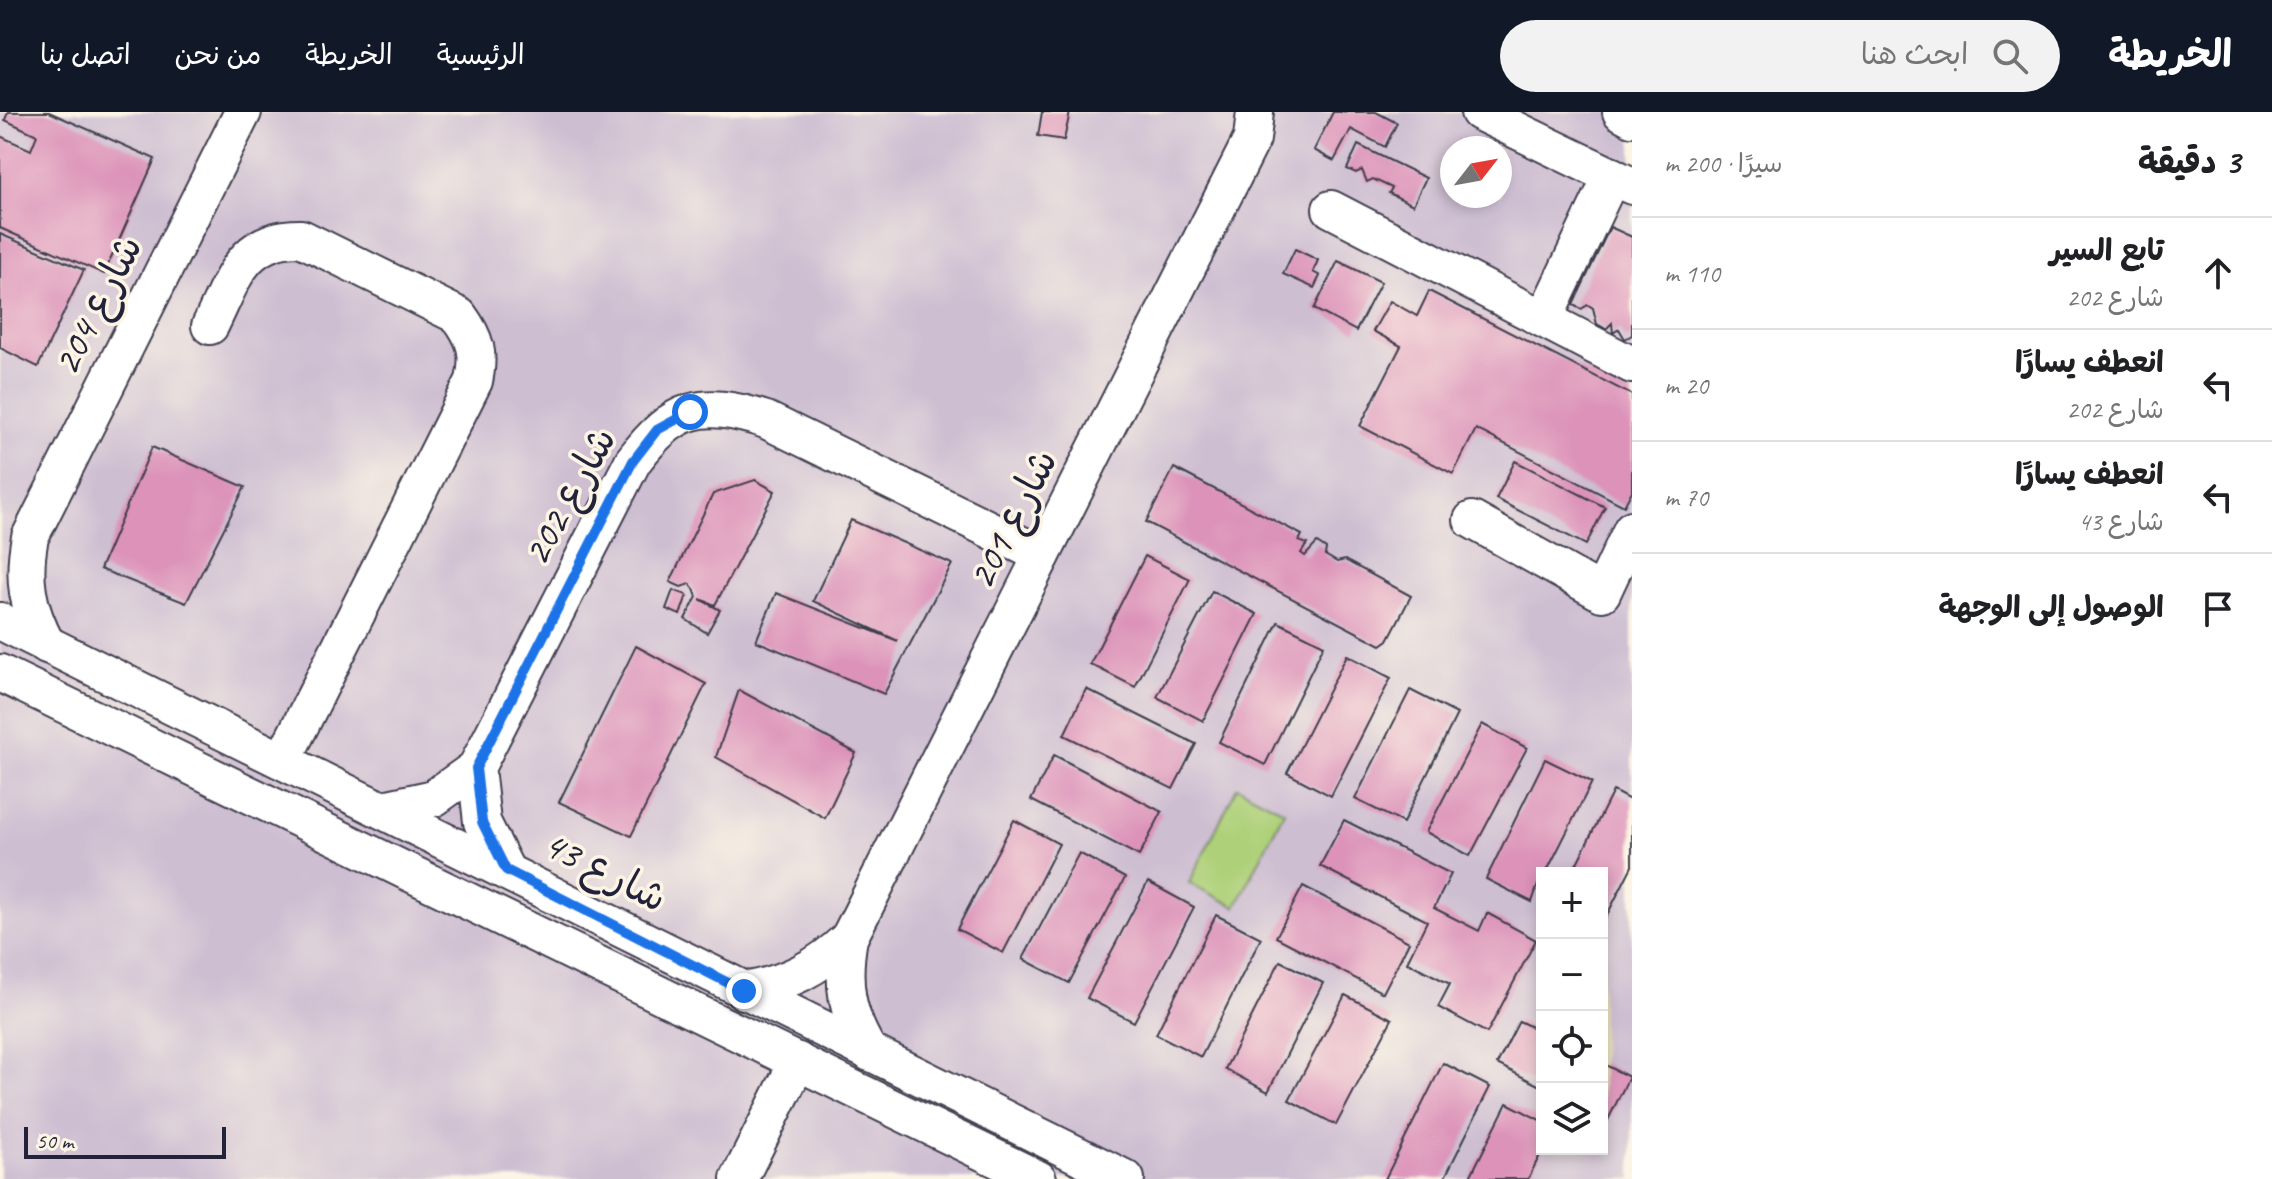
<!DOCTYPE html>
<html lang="ar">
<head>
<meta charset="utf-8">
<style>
	:root { --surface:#fff; --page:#f2f2f2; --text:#202124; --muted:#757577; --line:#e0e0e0; --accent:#111827 }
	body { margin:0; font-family:Caveat,"Playpen Sans Arabic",sans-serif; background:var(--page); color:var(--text); direction:rtl }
	.controls { position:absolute; right:24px; bottom:24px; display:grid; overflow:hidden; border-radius:0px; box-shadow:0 4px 12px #0003 }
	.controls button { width:72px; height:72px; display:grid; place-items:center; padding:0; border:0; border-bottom:2px solid var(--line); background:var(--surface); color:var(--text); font:40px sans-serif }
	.compass { position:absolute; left:1440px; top:24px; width:72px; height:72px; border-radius:50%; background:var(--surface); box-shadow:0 4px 12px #0003; rotate:59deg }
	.scale { position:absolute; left:24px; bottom:20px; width:202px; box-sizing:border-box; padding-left:8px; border:4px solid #22223b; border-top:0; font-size:22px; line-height:28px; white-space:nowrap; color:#22223b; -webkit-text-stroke:6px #fcf5e5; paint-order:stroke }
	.stop { position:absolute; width:24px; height:24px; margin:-18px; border:6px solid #1a73e8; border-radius:50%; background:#fff }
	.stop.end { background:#1a73e8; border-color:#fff; box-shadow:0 2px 8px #0008 }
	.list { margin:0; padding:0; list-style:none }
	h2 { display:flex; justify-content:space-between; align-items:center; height:104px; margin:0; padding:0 32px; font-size:34px }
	h2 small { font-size:26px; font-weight:400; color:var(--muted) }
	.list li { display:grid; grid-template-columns:52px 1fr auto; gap:24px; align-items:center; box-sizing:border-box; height:112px; padding:0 32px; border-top:2px solid var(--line) }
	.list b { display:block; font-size:30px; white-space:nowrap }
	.list p { margin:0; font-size:26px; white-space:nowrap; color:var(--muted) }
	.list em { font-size:26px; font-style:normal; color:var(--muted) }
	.icon { flex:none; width:44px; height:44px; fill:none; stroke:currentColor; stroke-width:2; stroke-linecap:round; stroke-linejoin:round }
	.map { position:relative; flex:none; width:1632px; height:1067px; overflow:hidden; direction:ltr }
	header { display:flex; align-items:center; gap:48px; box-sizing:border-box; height:112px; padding:0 40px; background:var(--accent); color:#fff }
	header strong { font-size:38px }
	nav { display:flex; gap:44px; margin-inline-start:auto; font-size:28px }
	.search { width:560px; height:72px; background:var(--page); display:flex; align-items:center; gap:20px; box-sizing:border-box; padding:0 28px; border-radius:44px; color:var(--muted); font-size:30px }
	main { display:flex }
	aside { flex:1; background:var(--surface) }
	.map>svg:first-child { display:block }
	.industrial { fill:#cdbed2; fill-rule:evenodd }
	.green { fill:#add078; stroke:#68795a; stroke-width:2 }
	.building { fill:#dc92b9 }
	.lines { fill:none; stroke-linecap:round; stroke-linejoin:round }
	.minor-casing { stroke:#403e4e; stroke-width:40 }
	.minor { stroke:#fff; stroke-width:36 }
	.route { stroke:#1a73e8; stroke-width:10 }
	.labels { text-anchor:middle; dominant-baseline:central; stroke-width:7; stroke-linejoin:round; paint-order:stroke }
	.street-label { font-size:40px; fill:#22223b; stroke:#fcf5e5 }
</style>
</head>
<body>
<header>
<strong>الخريطة</strong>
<div class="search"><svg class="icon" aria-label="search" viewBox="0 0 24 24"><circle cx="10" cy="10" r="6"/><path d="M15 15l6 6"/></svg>ابحث هنا</div>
<nav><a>الرئيسية</a><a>الخريطة</a><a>من نحن</a><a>اتصل بنا</a></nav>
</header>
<main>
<aside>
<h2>3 دقيقة<small>سيرًا · 200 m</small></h2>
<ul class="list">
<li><svg class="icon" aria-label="ahead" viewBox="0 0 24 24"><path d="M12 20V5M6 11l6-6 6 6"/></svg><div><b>تابع السير</b><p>شارع 202</p></div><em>110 m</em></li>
<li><svg class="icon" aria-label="left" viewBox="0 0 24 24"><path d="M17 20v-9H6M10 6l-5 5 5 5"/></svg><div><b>انعطف يسارًا</b><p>شارع 202</p></div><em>20 m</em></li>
<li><svg class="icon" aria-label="left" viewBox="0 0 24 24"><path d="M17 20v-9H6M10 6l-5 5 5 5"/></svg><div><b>انعطف يسارًا</b><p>شارع 43</p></div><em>70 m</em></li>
<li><svg class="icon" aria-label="arrive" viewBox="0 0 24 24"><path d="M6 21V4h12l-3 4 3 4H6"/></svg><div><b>الوصول إلى الوجهة</b></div></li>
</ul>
</aside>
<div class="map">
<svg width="1632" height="1067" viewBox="0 0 1632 1067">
	<rect width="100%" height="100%" fill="#fcf5e5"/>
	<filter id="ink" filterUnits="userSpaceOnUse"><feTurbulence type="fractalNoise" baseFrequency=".0125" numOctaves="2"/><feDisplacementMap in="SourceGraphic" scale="16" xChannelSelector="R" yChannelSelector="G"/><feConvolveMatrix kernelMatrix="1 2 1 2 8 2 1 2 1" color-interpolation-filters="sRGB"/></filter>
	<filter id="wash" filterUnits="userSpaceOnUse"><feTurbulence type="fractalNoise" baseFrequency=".006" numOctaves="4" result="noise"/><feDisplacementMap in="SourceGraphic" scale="32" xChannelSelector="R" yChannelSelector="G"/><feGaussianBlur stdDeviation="1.8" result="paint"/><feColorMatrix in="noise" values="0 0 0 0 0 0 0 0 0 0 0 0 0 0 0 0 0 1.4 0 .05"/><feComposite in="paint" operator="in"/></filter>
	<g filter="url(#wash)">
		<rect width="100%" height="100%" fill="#e9dfbc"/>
		<!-- industrial -->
		<path class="industrial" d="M0,0H1632V1067H0ZM1452,36H1500V84H1452ZM1542,761H1602V1037H1542Z"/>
		<!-- green -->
		<path class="green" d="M1237,675L1284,699L1236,795L1189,771Z"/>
		<g id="blocks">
			<!-- building -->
			<g class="building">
				<path d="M8,0H49L155,47L104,162L0,116V24L31,38L37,23L5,8Z"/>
				<path d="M1042,0H1070L1064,28L1038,24Z"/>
				<path d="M1333,0H1376L1397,11L1385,35L1351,17L1334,49L1314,38Z"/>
				<path d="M1358,33L1426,66L1413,93L1389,81L1392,76L1373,67L1367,70L1362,58L1356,61L1347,57Z"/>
				<path d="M1610,115L1632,125V223L1625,227L1619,217L1613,221L1612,211L1606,217L1597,212L1593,196L1588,193L1581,197L1573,193Z"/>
				<path d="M0,122L84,158L38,255L0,236Z"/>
				<path d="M1295,137L1318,148L1313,160L1320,164L1314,176L1283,162Z"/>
				<path d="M1338,149L1381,170L1356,219L1314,197Z"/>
				<path d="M1429,179L1632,283V379L1624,394L1476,317L1453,362L1360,314L1401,234L1373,219L1390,189L1417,204Z"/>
				<path d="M152,335L245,375L186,491L100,457Z"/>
				<path d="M1515,349L1605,395L1586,433L1496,387Z"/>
				<path d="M1174,356L1302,423L1299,429L1307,432L1301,441L1305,444L1317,431L1326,437L1325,443L1337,450L1345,448L1411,484L1388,528L1381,533L1146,410Z"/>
				<path d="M755,368L775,379L715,493L700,487L720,498L707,521L685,507L697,485L694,477L690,472L681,475L670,470L713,382Z"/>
				<path d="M851,408L952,452L884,582L756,529L776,481L898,529L813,489Z"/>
				<path d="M1145,444L1190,467L1135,575L1090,552Z"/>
				<path d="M673,478L687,483L680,503L666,497Z"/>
				<path d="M1212,479L1257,502L1203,609L1157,585Z"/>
				<path d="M1278,510L1324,533L1265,653L1219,630Z"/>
				<path d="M636,534L706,572L631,724L559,690Z"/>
				<path d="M1347,543L1391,566L1331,684L1287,661Z"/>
				<path d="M1086,577L1196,632L1173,677L1064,623Z"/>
				<path d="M739,578L856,641L825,706L716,645Z"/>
				<path d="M1410,578L1457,602L1403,711L1355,687Z"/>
				<path d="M1482,612L1527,636L1470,744L1426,720Z"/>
				<path d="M1054,643L1162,700L1139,744L1031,688Z"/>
				<path d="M1545,647L1592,670L1546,761H1542L1532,790L1486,767Z"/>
				<path d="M1613,679L1632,689V754L1602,813V761H1572Z"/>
				<path d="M1014,708L1059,732L1003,841L957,817Z"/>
				<path d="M1344,708L1451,762L1434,796L1479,819L1487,801L1536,828L1487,921L1438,895L1450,872L1407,850L1427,809L1320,754Z"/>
				<path d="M1079,741L1125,766L1069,871L1023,847Z"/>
				<path d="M1148,770L1194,795L1134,910L1087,886Z"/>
				<path d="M1303,774L1409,830L1383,881L1276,825Z"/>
				<path d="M1216,803L1261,826L1201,945L1156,922Z"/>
				<path d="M1280,849L1323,871L1268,980L1225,957Z"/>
				<path d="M1345,883L1392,907L1336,1013L1289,988Z"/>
				<path d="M1519,909L1542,920V975L1497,952Z"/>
				<path d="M1443,951L1490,975L1444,1067H1385Z"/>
				<path d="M1602,951L1629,965L1608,1008L1602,1005Z"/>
				<path d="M1507,991L1542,1009L1543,1037L1528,1067H1469Z"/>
			</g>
		</g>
	</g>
	<g filter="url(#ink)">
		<use href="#blocks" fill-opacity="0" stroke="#403e4e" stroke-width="2"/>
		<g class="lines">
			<!-- minor casing -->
			<g class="minor-casing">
				<g id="minor">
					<path d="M1479,0L1632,74"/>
					<path d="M1621,0L1632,6"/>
					<path d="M1331,97L1632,253"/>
					<path d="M1544,207L1612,64"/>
					<path d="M210,214C233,168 242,125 301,126L459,204C476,227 480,242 474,269L283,648"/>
					<path d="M1472,408L1602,481L1632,417"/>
					<path d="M0,509L1126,1067"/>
					<path d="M47,533C27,496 22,466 30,425L243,0"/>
					<path d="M0,561L1038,1067"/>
					<path d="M476,656L482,710L506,758"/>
					<path d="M383,697L434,686L476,656L633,349C674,295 701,287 766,308L1042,443"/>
					<path d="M744,879C786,872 818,856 849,826"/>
					<path d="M870,941C846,903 841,870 849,826L1252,27L1255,0"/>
					<path d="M739,1067L798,949"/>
				</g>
			</g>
			<!-- minor -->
			<use href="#minor" class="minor"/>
		</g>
	</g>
	<g class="lines" filter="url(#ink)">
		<!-- route -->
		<path class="route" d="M690,300L657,318L633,349L476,656L482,710L506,758L744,879"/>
	</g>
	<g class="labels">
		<!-- street labels -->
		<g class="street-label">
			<text transform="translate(97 193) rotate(-63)">شارع 204</text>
			<text transform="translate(569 384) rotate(-61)">شارع 202</text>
			<text transform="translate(1012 407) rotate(-63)">شارع 201</text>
			<text transform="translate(605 759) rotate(27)">شارع 43</text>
		</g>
	</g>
</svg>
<div class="controls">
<button>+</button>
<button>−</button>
<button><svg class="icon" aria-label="locate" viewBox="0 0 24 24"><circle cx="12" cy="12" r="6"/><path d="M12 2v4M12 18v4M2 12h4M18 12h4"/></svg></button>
<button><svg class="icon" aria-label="layers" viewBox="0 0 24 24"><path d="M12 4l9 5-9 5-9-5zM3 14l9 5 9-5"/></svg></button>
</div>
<svg class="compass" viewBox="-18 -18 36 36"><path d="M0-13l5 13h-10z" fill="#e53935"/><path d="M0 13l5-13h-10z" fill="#757577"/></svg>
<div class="scale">50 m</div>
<div class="stop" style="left:690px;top:300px"></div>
<div class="stop end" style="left:744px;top:879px"></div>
</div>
</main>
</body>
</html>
